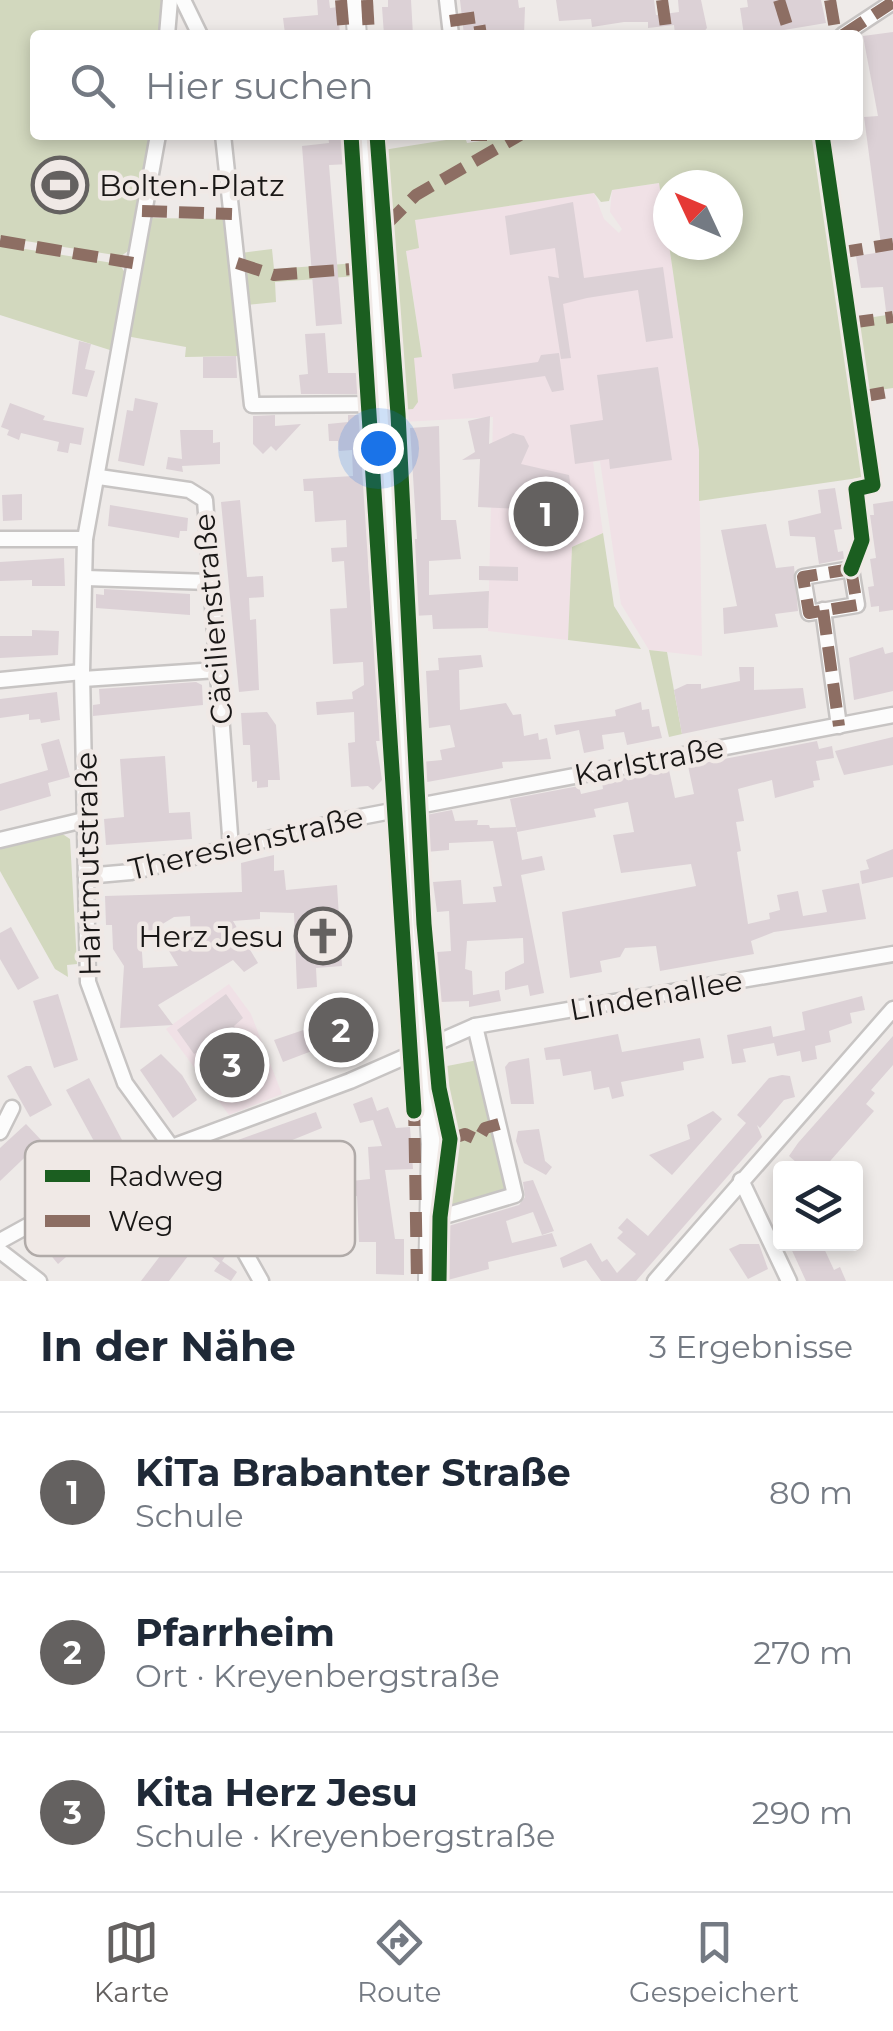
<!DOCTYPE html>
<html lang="de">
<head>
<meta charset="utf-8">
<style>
	:root { --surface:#fff; --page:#f2f2f3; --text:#1f2937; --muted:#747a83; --line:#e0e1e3; --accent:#646160 }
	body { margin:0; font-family:Montserrat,sans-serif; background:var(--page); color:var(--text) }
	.controls { position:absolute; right:30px; bottom:30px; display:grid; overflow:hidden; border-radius:10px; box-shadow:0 5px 15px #0003 }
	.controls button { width:90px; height:90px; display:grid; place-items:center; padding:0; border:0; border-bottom:2px solid var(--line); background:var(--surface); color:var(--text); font:50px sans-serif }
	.compass { position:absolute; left:653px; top:170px; width:90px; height:90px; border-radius:50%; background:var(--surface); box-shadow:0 5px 15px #0003; rotate:314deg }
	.you { position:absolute; left:378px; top:448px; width:35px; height:35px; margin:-25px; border:8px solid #fff; border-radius:50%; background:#1a73e8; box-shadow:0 0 0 15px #1a73e833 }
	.badge { display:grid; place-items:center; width:65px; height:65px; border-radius:50%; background:var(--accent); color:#fff; font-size:32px; font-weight:700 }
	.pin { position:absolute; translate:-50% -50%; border:5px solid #fff; box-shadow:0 2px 10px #0006 }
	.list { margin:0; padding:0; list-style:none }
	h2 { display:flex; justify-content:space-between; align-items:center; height:130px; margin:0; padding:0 40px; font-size:42px }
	h2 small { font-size:32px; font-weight:400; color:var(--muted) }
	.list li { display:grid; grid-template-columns:65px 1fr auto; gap:30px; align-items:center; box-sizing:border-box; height:160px; padding:0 40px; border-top:2px solid var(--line) }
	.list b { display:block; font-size:38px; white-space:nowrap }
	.list p { margin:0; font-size:32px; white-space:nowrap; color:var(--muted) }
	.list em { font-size:32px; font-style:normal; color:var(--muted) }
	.icon { flex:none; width:55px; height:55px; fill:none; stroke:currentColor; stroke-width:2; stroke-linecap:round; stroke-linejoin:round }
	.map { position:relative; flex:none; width:893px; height:1281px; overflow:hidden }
	.search { position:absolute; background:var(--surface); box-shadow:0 5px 15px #0003; left:30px; right:30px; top:30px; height:110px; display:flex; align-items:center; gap:25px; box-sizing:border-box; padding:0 35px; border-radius:10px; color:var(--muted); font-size:38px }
	.sheet { height:610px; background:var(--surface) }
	nav { display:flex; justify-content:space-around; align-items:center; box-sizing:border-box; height:140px; border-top:2px solid var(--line); background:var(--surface); font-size:28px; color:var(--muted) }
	nav a { display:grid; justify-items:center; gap:5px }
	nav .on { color:var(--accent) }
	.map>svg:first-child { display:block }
	.education { fill:#f0e1e6 }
	.green { fill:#d2d8be }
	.building { fill:#dcd1d6; fill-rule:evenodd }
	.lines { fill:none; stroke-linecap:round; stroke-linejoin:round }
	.minor-casing { stroke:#c7c4c3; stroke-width:19 }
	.major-casing { stroke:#c7c4c3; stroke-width:22 }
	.minor { stroke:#fcfcfc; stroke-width:14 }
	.major { stroke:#fcfcfc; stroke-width:18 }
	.quiet { stroke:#8d6e63; stroke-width:12; stroke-dasharray:25 12; stroke-linecap:butt }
	.cycleway-casing { stroke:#f0e9e6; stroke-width:21 }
	.cycleway { stroke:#1b5e20; stroke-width:15 }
	.labels { text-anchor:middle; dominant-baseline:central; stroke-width:9; stroke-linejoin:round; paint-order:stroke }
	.poi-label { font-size:30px; fill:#191716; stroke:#f0e9e6; text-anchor:start }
	.street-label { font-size:30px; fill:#191716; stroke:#f0e9e6 }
	.key { fill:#f0e9e6; stroke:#b0aaa8; stroke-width:2.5 }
	.key-label { font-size:28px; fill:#191716 }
</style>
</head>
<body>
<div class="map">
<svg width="893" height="1281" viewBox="0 0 893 1281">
	<rect width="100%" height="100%" fill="#eeeae8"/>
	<!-- education -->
	<g class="education">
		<path d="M660,183L699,451L702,656L649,650L621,604L600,461L593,462L603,533L572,547L568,640L488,631L493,417L402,422L401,410L413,409L414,357L422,356L406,250L414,220L594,193L604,219L619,233L622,229L610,212L612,190Z"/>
		<path d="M229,984L251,1014L282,1094L229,1115L166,1029Z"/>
	</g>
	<!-- green -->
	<g class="green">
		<path d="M0,0H163L161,35H35V135H151L131,249L121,256L0,237Z"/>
		<path d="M522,135H816L865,477L699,501V450L669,245H728V185H668V240L659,183L612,190L609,201L601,202L594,193L415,220L419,248L406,251L422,357L414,358L418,402L413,409L401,410L383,150L465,137L467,143Z"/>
		<path d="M147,218L227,219L241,356L185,357L186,347L126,336Z"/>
		<path d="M0,245L119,264L126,274L113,351L0,315Z"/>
		<path d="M272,249L274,269L357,263L358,276L275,282L276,302L247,305L241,253Z"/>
		<path d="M893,314V388L865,392L855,320Z"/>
		<path d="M603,533L614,606L641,649L568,640L572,547Z"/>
		<path d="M649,650L667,652L682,734L669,737Z"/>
		<path d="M61,833L70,839L77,964L67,965L68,977L55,969L0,871V847Z"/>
		<path d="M478,1060L506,1190L449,1208L452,1141L442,1067Z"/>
	</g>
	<!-- building -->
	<g class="building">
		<path d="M317,0H329L330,8L338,7L340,35L285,34L283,18L318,15Z"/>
		<path d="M388,0H411L413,35H384L382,7H388Z"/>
		<path d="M460,0H518L519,8L525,7L524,35H464Z"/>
		<path d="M556,0H654L656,15L679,12L678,0H701L707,28L701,35H675L674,25L648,28V22H624L592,27L591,19L559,21Z"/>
		<path d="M747,0H821L826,23L778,31L783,35H744L740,8L748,7Z"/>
		<path d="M893,32V311H886L883,287L861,288L856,256L882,252L864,117L878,116L863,36Z"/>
		<path d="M328,135H348L350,164L329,165L342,324L316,326L302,146L329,143Z"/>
		<path d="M573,202L584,278L663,267L673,338L646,342L638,290L587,298L563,304L571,358L561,359L548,276L559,278L555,248L510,255L505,216Z"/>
		<path d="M325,333L328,373H365L366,394H301L299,375L308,374L305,334Z"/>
		<path d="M79,341L91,344L85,369L95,371L87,397L72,394Z"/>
		<path d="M559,353L564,390L552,392L545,376L454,389L452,374L538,362L541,355Z"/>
		<path d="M236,356L237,378H203V357Z"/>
		<path d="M658,367L672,460L610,469L609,459L575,464L570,425L603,420L597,375Z"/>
		<path d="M135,398L158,403L144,466L118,461L127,410L133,411Z"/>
		<path d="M10,403L45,416L43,420L84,428L81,445L70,443L68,453L57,451L59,442L21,433L19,440L7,435L9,430L1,427Z"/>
		<path d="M275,415V426L301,424L276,451L271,446L263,454L253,444V416Z"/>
		<path d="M348,415H367L373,500L368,501L376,559L368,560L373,638L376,652H381L382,669L376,676L380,741H376L382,780L373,790L368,786L351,787L348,743L355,742L354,712L317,715L316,702L353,699L352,692L364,685L363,662L333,664L330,609L347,608L344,561L332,562L331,548L347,547L346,520L315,522L313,491H304L303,479L353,476L352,450L339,451L338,441H329L328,424L348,422Z"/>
		<path d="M490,416L489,444L513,433L524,436L529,446L521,464L569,475L572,495L538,510L478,507L480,459L462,460L475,452L468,421Z"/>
		<path d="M439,426L441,520H456L461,559L429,561V595L489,591L488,628L433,629L432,615L412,616L408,539H417L410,428Z"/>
		<path d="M180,430H213V443L220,442V464L182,466L183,472L166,469L168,457L182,459Z"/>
		<path d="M835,488L842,529L834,530L838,552L843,551L844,559L819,564L815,537L790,536L788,521L821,513L818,490Z"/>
		<path d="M22,494V520L3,521L2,495Z"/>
		<path d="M240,500L247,577L263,576L264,597L249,598L250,620L256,619L259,690L239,692L221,502Z"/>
		<path d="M893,501V610L879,612V606L871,607L868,587L874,586L870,559L876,558L870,515H874L873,504Z"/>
		<path d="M110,505L188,518L187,531H180L179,538L108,526Z"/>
		<path d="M766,524L776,568L794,566L798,611L775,614L778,627L724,634L723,608L737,606L721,530Z"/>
		<path d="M64,558L65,586H32V580L0,581V562Z"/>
		<path d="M479,566L518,567V581L479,580Z"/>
		<path d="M104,589L190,594V615L96,608V594L104,595Z"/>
		<path d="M32,630L59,631L58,655L0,658V636H32Z"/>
		<path d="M883,647L885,654L893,652V691L854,700L849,658Z"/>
		<path d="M481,655L483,667L459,670L460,710L506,703L513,715L521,714L524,736L538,733L539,740L547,738L551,759L502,762L503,768L422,783L421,762L442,760L440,750L455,747L450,725L429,728L426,671L439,670L438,658Z"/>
		<path d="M739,667H754V690L803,688L806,708L682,734L674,690L687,684H701V689L740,681Z"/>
		<path d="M196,682L202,685L203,705L93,716V705L100,704L99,689Z"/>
		<path d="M57,692L60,720L41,723L40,719L29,720V714L0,718V699Z"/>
		<path d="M641,702L642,710L649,709L652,727L659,726L662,738L627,745L624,732L602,735L604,749L584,753L579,730L556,735L554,725L616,716L615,710Z"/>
		<path d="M267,712L276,725L280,780H268V787L257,788V781L252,782L250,745H243L241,713Z"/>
		<path d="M893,737V765L844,775L835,751Z"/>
		<path d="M59,739L70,777L48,783L51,796L0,811V784L48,770L41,744Z"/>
		<path d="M817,741L819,749L832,746L834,758L816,761L820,780L813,781L814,787L775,798L772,780L738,789L744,821L736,822L741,851L737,852L748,924L770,919L769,913L780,910L777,895L798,891L803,916L827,912L822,890L859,883L866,919L774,932L751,941L754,954L660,971L656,946L625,948L620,957L600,961L602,972L570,978L562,912L696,886L691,864L621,873L613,835L634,832L628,802L594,809L596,817L517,832L510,799L579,786L581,794L603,789L602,782L669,770L675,798L694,794L688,766Z"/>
		<path d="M165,756L169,813L190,812L192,839L106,845L104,819L124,817L120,759Z"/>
		<path d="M452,810L455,821L478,820L477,825H489L490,828L516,827L522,860L542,856L545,870L521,875L544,993L530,996L528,985L505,990V972L524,963L523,938L467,941L465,969L472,971L473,995L499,990L501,1001L469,1007V1001L440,1002L437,952L451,951L449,911L437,912L433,882L461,880L463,904L496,902L493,887L502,886L493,841L449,843V850L426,852V815Z"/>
		<path d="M893,849V877L862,884L860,871L869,869L866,860Z"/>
		<path d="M274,855V871L284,870L286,890L337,885L342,966L316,968L317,987L297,989L294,913L260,912V919L233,921L258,963L244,972L233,960L158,1005L173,1025L120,1028L124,966L113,949L112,925H106L105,896L242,892L241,863ZM190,916L191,945L160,936L178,966L143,968L141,937L174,917Z"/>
		<path d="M11,927L39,978L18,990L0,959V933Z"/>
		<path d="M58,994L78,1060L54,1068L33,1001Z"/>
		<path d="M226,994L243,1018L234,1026L239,1033L205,1058L200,1051L194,1054L177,1030Z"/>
		<path d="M862,996L865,1010L850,1013L852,1023L829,1031L831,1042L815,1046L817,1059L802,1062L800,1051L777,1056L774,1043L743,1049L746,1062L732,1064L727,1035L771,1026L773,1037L805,1030L802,1012Z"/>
		<path d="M359,1007L363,1035L357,1046L328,1052L325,1046L283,1062L274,1040L327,1022L326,1009Z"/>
		<path d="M618,1034L622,1052L700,1038L704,1058L683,1062L684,1070L621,1082L624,1096L612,1099L609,1087L594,1090L591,1071L563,1076L560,1059L546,1060L544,1048Z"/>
		<path d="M893,1036V1065L871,1090L875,1093L866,1104L874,1111L824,1168L810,1162L803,1168L789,1156L798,1143Z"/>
		<path d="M161,1054L182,1075L197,1100L173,1118L140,1070Z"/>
		<path d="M529,1058L534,1104H511L505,1067L509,1062Z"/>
		<path d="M26,1066H31L52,1105L30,1117L7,1076Z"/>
		<path d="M782,1075L790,1076L795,1097L784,1100L760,1128L757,1125L762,1137L636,1281H601L586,1260L563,1268L560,1258L591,1243L602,1262L607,1259L617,1273L636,1254L617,1238L623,1232L618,1228L627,1218L648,1236L746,1123L737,1115L769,1078Z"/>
		<path d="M89,1078L123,1142L101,1154L66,1090Z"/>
		<path d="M372,1097L377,1111L388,1107L396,1128L410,1127L413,1169L385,1170L395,1239H404V1275L376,1274V1242H359L357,1196L352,1197L351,1181L370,1179L368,1147L382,1146L373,1120L360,1123L353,1104Z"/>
		<path d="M713,1111L722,1119L672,1175L649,1155L690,1139L687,1125Z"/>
		<path d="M316,1112L322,1128L245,1159L238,1140Z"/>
		<path d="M26,1124L42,1141L0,1181V1148Z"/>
		<path d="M539,1129L545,1161L552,1167L546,1175L524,1163L516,1141L518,1131Z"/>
		<path d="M175,1170L186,1189L150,1209L148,1205L93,1241L89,1237L58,1264L44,1247L75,1221L78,1225L138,1186L140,1189Z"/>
		<path d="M533,1180L554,1231L542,1235L533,1212L506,1221L512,1243L552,1233L557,1246L488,1262L489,1269L444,1281L445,1227L519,1205L525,1197L523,1182Z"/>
		<path d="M208,1236L228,1252L222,1261L237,1272L231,1281L214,1271L220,1263L200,1248Z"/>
		<path d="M170,1243L188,1256L169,1281H141Z"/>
		<path d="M740,1244H759L768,1269L748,1279L729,1249Z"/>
		<path d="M789,1244H822L834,1270L840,1267L846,1281H806Z"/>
	</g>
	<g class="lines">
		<!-- minor casing -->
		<g class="minor-casing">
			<g id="minor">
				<path d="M183,0L200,35"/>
				<path d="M447,0L451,35"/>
				<path d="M167,35L170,0"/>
				<path d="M843,35L893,2"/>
				<path d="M158,135L85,539L82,672L88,982L125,1083L234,1233L261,1281"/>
				<path d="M223,135L252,405L383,404"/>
				<path d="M99,477L189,490L205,500L231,848"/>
				<path d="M0,539H85"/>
				<path d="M851,569L857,605L809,613L803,577Z"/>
				<path d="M86,578L210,582"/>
				<path d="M823,610L839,726"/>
				<path d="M83,679L217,670"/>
				<path d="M0,680L82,672"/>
				<path d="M0,840L88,819"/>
				<path d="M86,876L131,872L355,818L893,715"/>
				<path d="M0,1132L12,1108"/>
				<path d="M741,1180L789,1281"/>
				<path d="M431,1220L515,1195L475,1026"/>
				<path d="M0,1241L169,1148L350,1081L475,1026L893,954"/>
				<path d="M0,1251L39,1281"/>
				<path d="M655,1281L893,1009"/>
			</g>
		</g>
		<!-- major casing -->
		<g class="major-casing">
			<g id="major">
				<path d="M354,0L357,35"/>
				<path d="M365,135L431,1144L428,1281"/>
			</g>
		</g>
		<!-- minor -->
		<use href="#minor" class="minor"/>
		<!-- major -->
		<use href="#major" class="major"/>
		<!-- quiet -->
		<g class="quiet">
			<path d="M341,0L344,35"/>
			<path d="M367,0L369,35"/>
			<path d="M662,0L667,35"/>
			<path d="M779,0L790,35"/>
			<path d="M830,0L836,35"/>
			<path d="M450,21L478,17L481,35"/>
			<path d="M843,35L893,2"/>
			<path d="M471,135H487"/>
			<path d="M142,211L232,214"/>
			<path d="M385,226L416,195L520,135"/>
			<path d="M0,241L133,263"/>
			<path d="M838,253L893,244"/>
			<path d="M237,263L274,275L365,268"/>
			<path d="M849,323L893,317"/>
			<path d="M860,397L893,391"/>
			<path d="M851,569L857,605L809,613L803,577Z"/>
			<path d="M823,610L839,726"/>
			<path d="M414,1101L417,1281"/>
			<path d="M450,1139L465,1134L478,1140L485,1128L499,1124"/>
		</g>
		<!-- cycleway casing -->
		<g class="cycleway-casing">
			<g id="cycleway">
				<path d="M351,135L414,1111"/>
				<path d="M377,135L398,414L424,924L439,1088L450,1139L440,1217L439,1281"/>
				<path d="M822,135L873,485L856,489L862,540L851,569"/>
			</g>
		</g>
		<!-- cycleway -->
		<use href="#cycleway" class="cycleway"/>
	</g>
	<!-- icons -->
	<defs>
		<g id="stadium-ring" transform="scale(2.875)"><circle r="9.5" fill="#f0e9e6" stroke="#646160" stroke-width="1.5"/><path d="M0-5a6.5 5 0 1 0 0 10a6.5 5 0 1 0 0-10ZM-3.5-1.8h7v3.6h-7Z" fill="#646160"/></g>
		<g id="church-ring" transform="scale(2.875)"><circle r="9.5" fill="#f0e9e6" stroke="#646160" stroke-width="1.5"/><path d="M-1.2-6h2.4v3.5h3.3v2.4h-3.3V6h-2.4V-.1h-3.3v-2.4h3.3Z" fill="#646160"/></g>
	</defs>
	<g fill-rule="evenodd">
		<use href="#stadium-ring" x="60" y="185"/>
		<use href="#church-ring" x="323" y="936"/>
	</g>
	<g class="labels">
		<!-- poi labels -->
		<g class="poi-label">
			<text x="99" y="185">Bolten-Platz</text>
			<text x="284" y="936" text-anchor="end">Herz Jesu</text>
		</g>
		<!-- street labels -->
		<g class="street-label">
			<text transform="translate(213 619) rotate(-95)">Cäcilienstraße</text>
			<text transform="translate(649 761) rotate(-11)">Karlstraße</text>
			<text transform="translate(246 843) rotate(-13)">Theresienstraße</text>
			<text transform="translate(88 864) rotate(-91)">Hartmutstraße</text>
			<text transform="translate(656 995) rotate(-10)">Lindenallee</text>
		</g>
	</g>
	<!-- legend -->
	<rect x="25" y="1141" width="330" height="115" rx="15" class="key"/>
	<rect x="45" y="1170" width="45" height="12" fill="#1b5e20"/>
	<rect x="45" y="1215" width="45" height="12" fill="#8d6e63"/>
	<g class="key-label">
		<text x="108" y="1186">Radweg</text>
		<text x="108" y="1231">Weg</text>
	</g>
</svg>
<div class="controls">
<button><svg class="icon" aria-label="layers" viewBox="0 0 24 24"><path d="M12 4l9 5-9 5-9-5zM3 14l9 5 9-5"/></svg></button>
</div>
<svg class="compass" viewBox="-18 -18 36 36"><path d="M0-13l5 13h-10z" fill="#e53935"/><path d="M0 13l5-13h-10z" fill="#747a83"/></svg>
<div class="you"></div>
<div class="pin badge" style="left:546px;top:514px">1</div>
<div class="pin badge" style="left:341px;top:1030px">2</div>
<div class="pin badge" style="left:232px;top:1065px">3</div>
<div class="search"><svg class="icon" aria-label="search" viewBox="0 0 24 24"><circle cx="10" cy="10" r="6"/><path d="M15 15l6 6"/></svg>Hier suchen</div>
</div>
<section class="sheet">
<h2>In der Nähe<small>3 Ergebnisse</small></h2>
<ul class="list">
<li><span class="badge">1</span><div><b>KiTa Brabanter Straße</b><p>Schule</p></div><em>80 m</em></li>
<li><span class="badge">2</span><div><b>Pfarrheim</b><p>Ort · Kreyenbergstraße</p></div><em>270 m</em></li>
<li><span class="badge">3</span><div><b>Kita Herz Jesu</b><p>Schule · Kreyenbergstraße</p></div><em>290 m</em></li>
</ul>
</section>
<nav>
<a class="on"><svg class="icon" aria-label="map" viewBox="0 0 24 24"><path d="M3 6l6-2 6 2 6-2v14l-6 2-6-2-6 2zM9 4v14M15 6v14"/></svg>Karte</a>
<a><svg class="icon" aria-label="directions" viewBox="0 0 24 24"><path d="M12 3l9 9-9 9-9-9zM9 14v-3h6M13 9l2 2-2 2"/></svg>Route</a>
<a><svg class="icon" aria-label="saved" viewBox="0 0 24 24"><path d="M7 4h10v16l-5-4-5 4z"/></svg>Gespeichert</a>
</nav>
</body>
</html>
